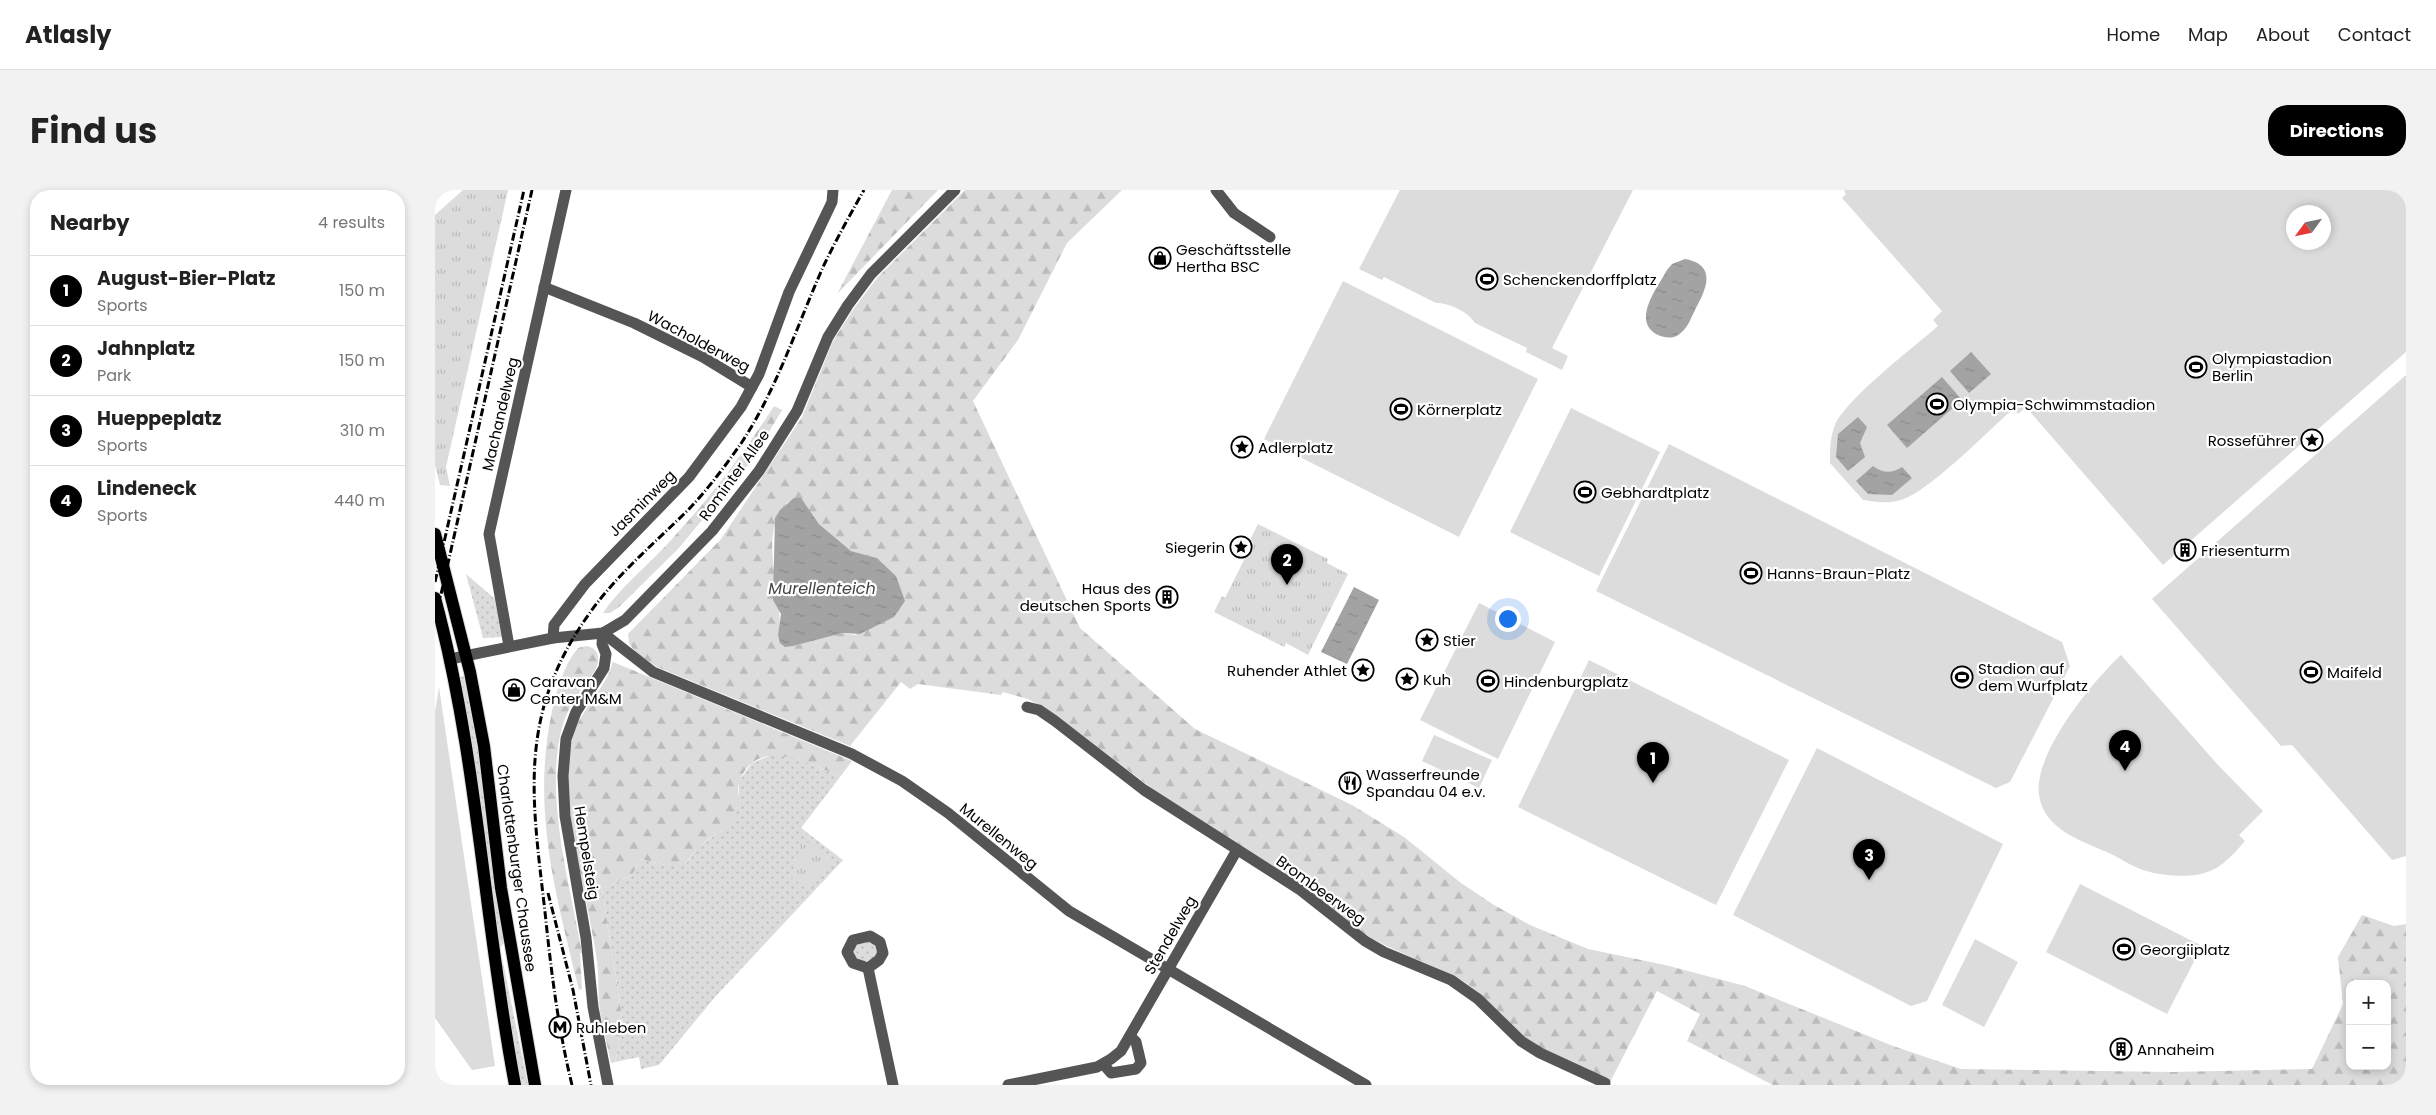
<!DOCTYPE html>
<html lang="en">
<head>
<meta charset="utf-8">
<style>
	:root { --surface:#fff; --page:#f2f2f2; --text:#222; --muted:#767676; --line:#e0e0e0; --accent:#000 }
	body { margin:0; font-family:Poppins,sans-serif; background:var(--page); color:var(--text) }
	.controls { position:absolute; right:15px; bottom:15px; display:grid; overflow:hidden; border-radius:10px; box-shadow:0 2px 8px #0003 }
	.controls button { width:45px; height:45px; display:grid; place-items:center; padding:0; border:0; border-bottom:1px solid var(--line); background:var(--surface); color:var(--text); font:25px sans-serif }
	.compass { position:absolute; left:1851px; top:15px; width:45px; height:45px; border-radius:50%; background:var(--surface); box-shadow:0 2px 8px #0003; rotate:237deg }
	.you { position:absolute; left:1072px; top:428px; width:18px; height:18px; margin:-12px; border:4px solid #fff; border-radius:50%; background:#1a73e8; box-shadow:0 0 0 8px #1a73e833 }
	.badge { display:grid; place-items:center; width:32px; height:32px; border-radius:50%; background:var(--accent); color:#fff; font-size:16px; font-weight:700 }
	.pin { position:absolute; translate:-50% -41px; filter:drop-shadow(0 1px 2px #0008) }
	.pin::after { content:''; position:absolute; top:26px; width:18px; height:15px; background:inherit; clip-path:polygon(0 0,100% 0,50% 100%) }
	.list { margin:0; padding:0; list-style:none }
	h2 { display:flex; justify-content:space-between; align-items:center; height:65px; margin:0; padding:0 20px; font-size:21px }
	h2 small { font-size:16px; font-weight:400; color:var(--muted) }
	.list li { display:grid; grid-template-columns:32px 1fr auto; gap:15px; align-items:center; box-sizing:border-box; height:70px; padding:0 20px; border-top:1px solid var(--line) }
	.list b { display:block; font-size:19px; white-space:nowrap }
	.list p { margin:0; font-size:16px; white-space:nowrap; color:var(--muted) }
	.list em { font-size:16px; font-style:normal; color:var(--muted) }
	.map { position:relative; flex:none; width:1971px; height:895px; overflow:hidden; border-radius:20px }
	header { display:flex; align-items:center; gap:30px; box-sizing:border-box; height:70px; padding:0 25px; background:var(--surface); border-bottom:1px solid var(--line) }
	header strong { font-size:24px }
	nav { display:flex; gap:28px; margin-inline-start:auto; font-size:18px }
	.intro { display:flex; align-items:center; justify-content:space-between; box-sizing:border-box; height:120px; padding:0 30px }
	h1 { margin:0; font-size:35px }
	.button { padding:12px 22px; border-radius:20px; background:var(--accent); color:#fff; font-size:18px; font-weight:700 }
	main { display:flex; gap:30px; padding:0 30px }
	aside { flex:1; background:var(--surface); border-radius:20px; box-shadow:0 2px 8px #0003 }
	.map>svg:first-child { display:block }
	.grass { fill:url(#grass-dots) }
	.forest { fill:url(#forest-firs); fill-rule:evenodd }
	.park { fill:url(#park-tufts) }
	.garden { fill:#dcdcdc; fill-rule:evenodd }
	.water { fill:url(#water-ripples) }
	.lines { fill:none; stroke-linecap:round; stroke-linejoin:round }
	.major-casing { stroke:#dbdbdb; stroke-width:14 }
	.minor { stroke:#555; stroke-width:11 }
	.major { stroke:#000; stroke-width:12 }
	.rail { stroke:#000; stroke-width:3; stroke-dasharray:8 2.5 1 2.5; stroke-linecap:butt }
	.labels { text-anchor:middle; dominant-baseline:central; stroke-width:4.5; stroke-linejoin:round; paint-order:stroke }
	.poi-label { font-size:15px; fill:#000; stroke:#fff; text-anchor:start }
	.street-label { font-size:15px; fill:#000; stroke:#fff }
	.water-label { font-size:16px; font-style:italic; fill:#444; stroke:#fff }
</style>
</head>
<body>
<header>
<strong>Atlasly</strong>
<nav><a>Home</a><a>Map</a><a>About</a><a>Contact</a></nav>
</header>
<div class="intro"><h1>Find us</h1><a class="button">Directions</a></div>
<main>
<aside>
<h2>Nearby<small>4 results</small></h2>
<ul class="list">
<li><span class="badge">1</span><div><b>August-Bier-Platz</b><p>Sports</p></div><em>150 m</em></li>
<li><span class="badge">2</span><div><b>Jahnplatz</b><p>Park</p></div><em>150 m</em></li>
<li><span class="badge">3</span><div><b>Hueppeplatz</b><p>Sports</p></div><em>310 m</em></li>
<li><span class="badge">4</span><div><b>Lindeneck</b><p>Sports</p></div><em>440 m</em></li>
</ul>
</aside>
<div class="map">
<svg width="1971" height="895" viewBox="0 0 1971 895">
	<defs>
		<pattern id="grass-dots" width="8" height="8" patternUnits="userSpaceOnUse" patternTransform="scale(1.25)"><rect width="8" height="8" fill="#dcdcdc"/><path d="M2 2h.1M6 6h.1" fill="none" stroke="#bbb" stroke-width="1.8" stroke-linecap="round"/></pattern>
		<pattern id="forest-firs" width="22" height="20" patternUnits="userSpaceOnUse" patternTransform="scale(1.25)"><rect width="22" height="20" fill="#dcdcdc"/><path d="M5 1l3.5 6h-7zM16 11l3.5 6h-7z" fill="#bbb"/></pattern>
		<pattern id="park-tufts" width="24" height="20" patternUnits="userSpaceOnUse" patternTransform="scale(1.25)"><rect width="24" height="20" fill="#dcdcdc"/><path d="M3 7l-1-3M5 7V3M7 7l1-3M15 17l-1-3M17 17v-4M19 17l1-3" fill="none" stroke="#bbb"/></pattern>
		<pattern id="water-ripples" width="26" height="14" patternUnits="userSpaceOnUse" patternTransform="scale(1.25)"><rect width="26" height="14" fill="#a3a3a3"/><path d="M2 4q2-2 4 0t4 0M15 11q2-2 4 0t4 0" fill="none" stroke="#8b8b8b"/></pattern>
	</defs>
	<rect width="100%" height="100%" fill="#fff"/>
	<!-- grass -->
	<g class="grass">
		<path d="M31,384L60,409L67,447L48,448Z"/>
		<path d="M31,486L44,559L69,753L66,756H64L25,487Z"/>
		<path d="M339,564L365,569L405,587L366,638L408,670L280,807L224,875L206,879L204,867L180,872L188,833L167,699L197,685L206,669L230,675H250L263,657L287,640L304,604V591L317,573Z"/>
		<path d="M438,750L443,764C434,772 429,774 418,766V756L422,753Z"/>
		<path d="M64,772H68L93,895H85Z"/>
	</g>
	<!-- forest -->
	<g class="forest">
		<path d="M457,0H503L402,104Z"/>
		<path d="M530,0H687L632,53L583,150L538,211L645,438L760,539L917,615L969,647L1026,693L1059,715L1095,735L1153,759L1230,775L1310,796L1458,856L1526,879L1737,882L1877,879L1908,814L1903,767L1927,725L1959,736L1971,734V895H1338L1252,851L1265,824L1222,801L1174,894C1144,879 1110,866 1084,844C1064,828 1052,806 1029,792C996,772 959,763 926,742L723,603L642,541L606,516L593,509L568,502L566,505L483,494L475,499L466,492L415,556L222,477L201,463L194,453L193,444L286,349L367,227L398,151L417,121L442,88ZM353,312L378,325L384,334L416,361L442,368L461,386L459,427L420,445L408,443L358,456L343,445C352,404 319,346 353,312ZM1915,794H1952V876H1915Z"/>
		<path d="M339,216L347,220L318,269L243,359L184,417L175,423H168C187,395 214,375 236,350C275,308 308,264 339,216Z"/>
		<path d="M151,456C162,457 165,466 162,476C159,485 150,493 145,501C137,513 129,527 126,542C110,608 135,695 147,763H145L147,799L144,800C121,705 96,620 117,521C122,500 129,474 143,458Z"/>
		<path d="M178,472L417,571L405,587C376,574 323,545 305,590C301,600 306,614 301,624C294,639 275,646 264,657C258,662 254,669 250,675H230L206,669L197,685L167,699L188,833L180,872L176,873C172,853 166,833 164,813C163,799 164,785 162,771C154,709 122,608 137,549C145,519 170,500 178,472Z"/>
	</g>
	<!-- park -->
	<g class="park">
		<path d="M28,0H73L11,277L15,296L5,295L0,275V25Z"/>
		<path d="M823,334L893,369L892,373L913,384L873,465L851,453L849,457L779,422L787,406L790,408L818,352L815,350Z"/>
		<path d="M369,650L398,671L372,699L356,687L366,653Z"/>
	</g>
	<!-- garden -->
	<g class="garden">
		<path d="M965,0H1198L1117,158L1133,166L1127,180L1091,162L1092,158L1040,133C1034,122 1012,112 1001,113L949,87L947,90L924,79Z"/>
		<path d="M1409,0H1971V162L1728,375L1591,217L1583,224L1578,219C1553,241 1495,301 1466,310C1454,314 1440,312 1428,310L1395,273C1395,260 1395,247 1400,235C1411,209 1479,157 1503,136L1498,130L1507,121L1407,8L1411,4ZM1858,22H1888V52H1858Z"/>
		<path d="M908,91L1103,189L1024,347L829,249Z"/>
		<path d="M1971,185V666L1957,670L1857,555L1846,556L1717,409Z"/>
		<path d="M1136,218L1225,262L1164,386L1075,342Z"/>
		<path d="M1234,254L1627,452L1635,476L1575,592L1561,598L1161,401Z"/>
		<path d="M1044,413L1120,452L1063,569L985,530Z"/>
		<path d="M1686,465L1782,574L1828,621L1804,645L1810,651C1796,667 1783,682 1761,685C1745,687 1723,685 1708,680C1696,676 1685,668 1674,663C1647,651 1609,640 1604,605C1598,564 1657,492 1686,465Z"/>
		<path d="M1154,470L1354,570L1281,715L1083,617Z"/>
		<path d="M4,497L60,876L37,880L0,828V522Z"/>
		<path d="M999,545L1057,570L1044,598L987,571Z"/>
		<path d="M1382,558L1568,654L1492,811L1476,816L1298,725Z"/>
		<path d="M1645,694L1767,756L1732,824L1611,762Z"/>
		<path d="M1540,749L1583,772L1549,837L1507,815Z"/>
	</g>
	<!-- water -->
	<g class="water">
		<path d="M1250,69C1283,75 1271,100 1260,120C1256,128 1252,140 1243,145C1237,149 1228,148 1221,144C1197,129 1223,97 1232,80L1237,74Z"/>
		<path d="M1536,162L1556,184L1534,203L1515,181Z"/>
		<path d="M1507,187L1527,210L1472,258L1452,235Z"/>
		<path d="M1423,227L1432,237L1425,253L1430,267L1413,281L1401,267L1403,244Z"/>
		<path d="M1438,276C1447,283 1457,284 1467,277L1477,288L1457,305L1433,304L1421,291Z"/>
		<path d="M359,308H366L384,334L416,361L442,368L461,386L470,411L459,427L425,444L408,443L358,456L350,457L345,453L343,445L346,424L338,410L340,328L345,320Z"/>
		<path d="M919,397L944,410L912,474L886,462Z"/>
	</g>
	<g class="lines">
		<!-- major casing -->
		<g class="major-casing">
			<g id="major">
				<path d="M0,344L35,482L49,556L66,698L100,895"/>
				<path d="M0,408C43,567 49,733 80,895"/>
			</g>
		</g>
		<!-- minor -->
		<g class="minor">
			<path d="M781,0L799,23L835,47"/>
			<path d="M109,97L199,133L268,167L317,197"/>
			<path d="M168,443L218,482L417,564L467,591L513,623L634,721L931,895"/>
			<path d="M168,443L167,454L171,464L169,478L141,522L131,549L128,586L130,626L151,748L158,817L173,895"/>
			<path d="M118,448L119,435L150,394L254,287L306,217L324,184L354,102L397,12L398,0"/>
			<path d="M74,456L54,344L131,0"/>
			<path d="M15,469L118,448L168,443L190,430L277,341L324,281L362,221L393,147L413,115L436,84L520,0"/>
			<path d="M592,517L604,520L620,531L709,600L864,699L930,751L949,762L1016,790L1043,809L1086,851L1105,863L1170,893"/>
			<path d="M435,746L445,752L448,763L444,770L433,778L418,773L412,762L418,750Z"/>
			<path d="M433,778L458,895"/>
			<path d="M669,875L676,883L701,879L706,873L701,852L695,846"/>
			<path d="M573,895L662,877L676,869L686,861L802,660"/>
		</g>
		<!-- major -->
		<use href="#major" class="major"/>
		<!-- rail -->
		<g class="rail">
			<path d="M0,392L89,0"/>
			<path d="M0,431L97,0"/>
			<path d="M113,703L138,800L156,895"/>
			<path d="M137,895C123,838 116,780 110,722C97,608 82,525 154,424C182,384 220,353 254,319C273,299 291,275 307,252C343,197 362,135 389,75C401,50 415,25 429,0"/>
		</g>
	</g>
	<!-- icons -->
	<defs>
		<g id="shop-ring" transform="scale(1.125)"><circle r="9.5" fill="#fff" stroke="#000" stroke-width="1.5"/><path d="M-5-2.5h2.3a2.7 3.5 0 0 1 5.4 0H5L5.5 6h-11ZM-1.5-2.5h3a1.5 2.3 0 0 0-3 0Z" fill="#000"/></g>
		<g id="stadium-ring" transform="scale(1.125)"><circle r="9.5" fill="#fff" stroke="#000" stroke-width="1.5"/><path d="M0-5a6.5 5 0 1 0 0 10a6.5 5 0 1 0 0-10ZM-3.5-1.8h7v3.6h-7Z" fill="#000"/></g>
		<g id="sight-ring" transform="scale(1.125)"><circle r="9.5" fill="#fff" stroke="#000" stroke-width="1.5"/><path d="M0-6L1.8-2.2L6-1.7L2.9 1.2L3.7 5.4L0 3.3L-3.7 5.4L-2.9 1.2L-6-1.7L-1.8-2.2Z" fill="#000"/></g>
		<g id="building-ring" transform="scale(1.125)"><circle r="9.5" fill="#fff" stroke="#000" stroke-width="1.5"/><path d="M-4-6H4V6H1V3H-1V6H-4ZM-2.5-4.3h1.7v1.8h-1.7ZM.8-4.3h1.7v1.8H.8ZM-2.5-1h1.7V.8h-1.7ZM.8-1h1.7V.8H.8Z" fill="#000"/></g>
		<g id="restaurant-ring" transform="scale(1.125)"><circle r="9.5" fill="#fff" stroke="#000" stroke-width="1.5"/><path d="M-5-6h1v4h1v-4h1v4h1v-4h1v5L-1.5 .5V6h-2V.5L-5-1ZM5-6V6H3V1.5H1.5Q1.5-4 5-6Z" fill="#000"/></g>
		<g id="metro-ring" transform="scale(1.125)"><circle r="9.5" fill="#fff" stroke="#000" stroke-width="1.5"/><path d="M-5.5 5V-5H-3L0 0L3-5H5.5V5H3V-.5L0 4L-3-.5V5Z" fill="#000"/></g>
	</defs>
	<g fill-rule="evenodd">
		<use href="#shop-ring" x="725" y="68"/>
		<use href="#stadium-ring" x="1052" y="89"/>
		<use href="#stadium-ring" x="1761" y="177"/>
		<use href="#stadium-ring" x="1502" y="214"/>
		<use href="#stadium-ring" x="966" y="219"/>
		<use href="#sight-ring" x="1877" y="250"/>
		<use href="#sight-ring" x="807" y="257"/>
		<use href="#stadium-ring" x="1150" y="302"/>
		<use href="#sight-ring" x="806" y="357"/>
		<use href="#building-ring" x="1750" y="360"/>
		<use href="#stadium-ring" x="1316" y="383"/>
		<use href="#building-ring" x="732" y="407"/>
		<use href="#sight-ring" x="992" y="450"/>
		<use href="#sight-ring" x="928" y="480"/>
		<use href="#stadium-ring" x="1876" y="482"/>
		<use href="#stadium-ring" x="1527" y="487"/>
		<use href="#sight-ring" x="972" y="489"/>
		<use href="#stadium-ring" x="1053" y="491"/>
		<use href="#shop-ring" x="79" y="500"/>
		<use href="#restaurant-ring" x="915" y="593"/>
		<use href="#stadium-ring" x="1689" y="759"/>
		<use href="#metro-ring" x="125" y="837"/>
		<use href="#building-ring" x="1686" y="859"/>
	</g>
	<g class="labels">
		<!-- poi labels -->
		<g class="poi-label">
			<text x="741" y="59">Geschäftsstelle<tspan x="741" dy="17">Hertha BSC</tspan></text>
			<text x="1068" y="89">Schenckendorffplatz</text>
			<text x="1777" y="168">Olympiastadion<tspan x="1777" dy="17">Berlin</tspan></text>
			<text x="1518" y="214">Olympia-Schwimmstadion</text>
			<text x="982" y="219">Körnerplatz</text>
			<text x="1861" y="250" text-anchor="end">Rosseführer</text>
			<text x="823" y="257">Adlerplatz</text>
			<text x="1166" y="302">Gebhardtplatz</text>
			<text x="790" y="357" text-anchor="end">Siegerin</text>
			<text x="1766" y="360">Friesenturm</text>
			<text x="1332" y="383">Hanns-Braun-Platz</text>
			<text x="716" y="398" text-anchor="end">Haus des<tspan x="716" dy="17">deutschen Sports</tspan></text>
			<text x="1008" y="450">Stier</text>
			<text x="1543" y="478">Stadion auf<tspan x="1543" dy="17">dem Wurfplatz</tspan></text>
			<text x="912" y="480" text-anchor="end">Ruhender Athlet</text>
			<text x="1892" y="482">Maifeld</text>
			<text x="988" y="489">Kuh</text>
			<text x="95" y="491">Caravan<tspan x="95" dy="17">Center M&amp;M</tspan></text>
			<text x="1069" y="491">Hindenburgplatz</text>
			<text x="931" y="584">Wasserfreunde<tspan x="931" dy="17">Spandau 04 e.v.</tspan></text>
			<text x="1705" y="759">Georgiiplatz</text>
			<text x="141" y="837">Ruhleben</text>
			<text x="1702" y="859">Annaheim</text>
		</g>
		<!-- street labels -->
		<g class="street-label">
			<text transform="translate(264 151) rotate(28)">Wacholderweg</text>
			<text transform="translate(65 224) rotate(-77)">Machandelweg</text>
			<text transform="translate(299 285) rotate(-54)">Rominter Allee</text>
			<text transform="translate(207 313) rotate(-45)">Jasminweg</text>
			<text transform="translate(564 646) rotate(39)">Murellenweg</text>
			<text transform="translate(152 663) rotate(81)">Hempelsteig</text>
			<text transform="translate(82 678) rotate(82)">Charlottenburger Chaussee</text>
			<text transform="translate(886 700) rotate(36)">Brombeerweg</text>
			<text transform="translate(735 745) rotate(-60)">Stendelweg</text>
		</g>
		<!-- water labels -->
		<g class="water-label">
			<text x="387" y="398">Murellenteich</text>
		</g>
	</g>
</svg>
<div class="controls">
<button>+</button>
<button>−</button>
</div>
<svg class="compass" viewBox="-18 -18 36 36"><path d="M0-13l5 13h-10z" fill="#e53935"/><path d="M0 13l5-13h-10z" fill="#767676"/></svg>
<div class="you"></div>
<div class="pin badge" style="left:1218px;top:593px">1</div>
<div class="pin badge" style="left:852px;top:395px">2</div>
<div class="pin badge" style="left:1434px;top:690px">3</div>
<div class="pin badge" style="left:1690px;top:581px">4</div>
</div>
</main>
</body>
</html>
